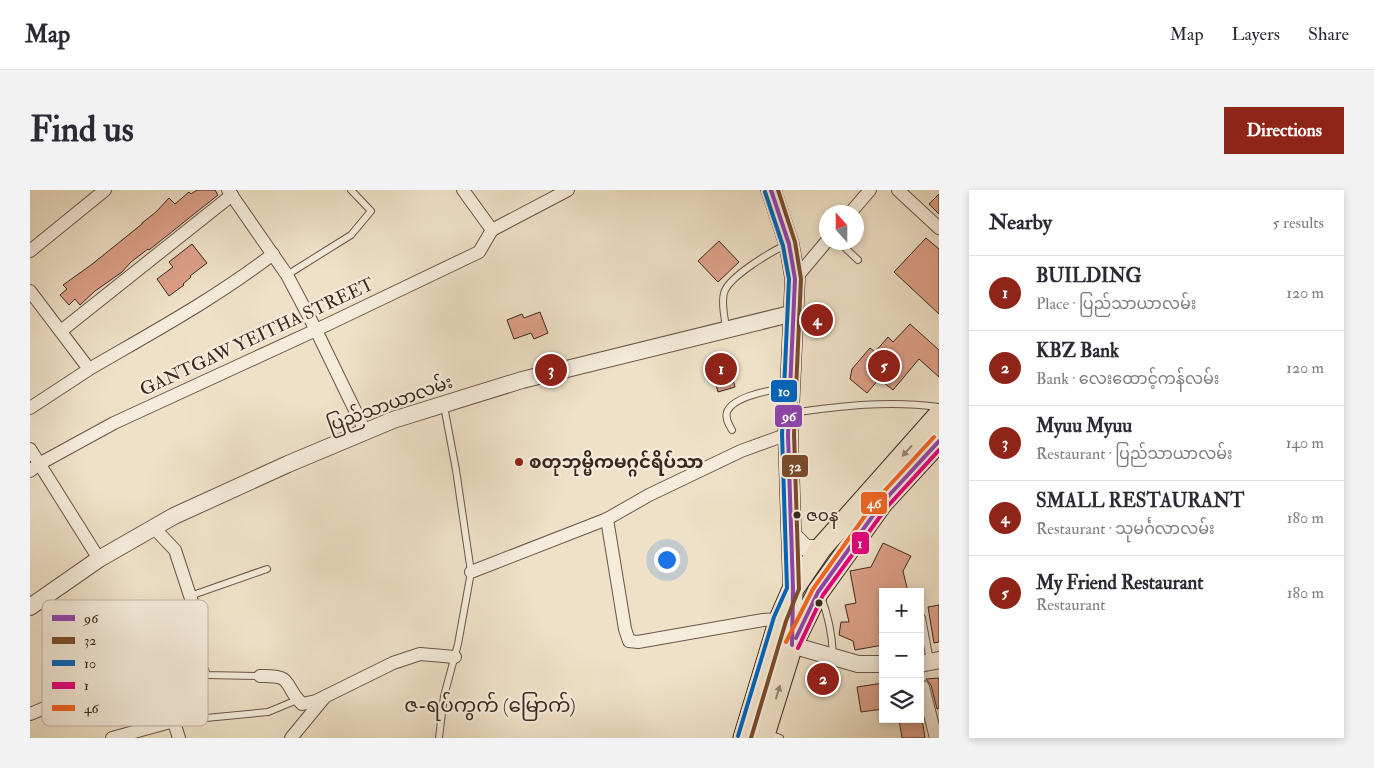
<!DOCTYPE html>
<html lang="en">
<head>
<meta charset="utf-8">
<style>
	:root { --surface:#fff; --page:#f2f2f3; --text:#2b2b33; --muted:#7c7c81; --line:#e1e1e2; --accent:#8f2418 }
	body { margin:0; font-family:"IM FELL Double Pica","Noto Sans Myanmar",serif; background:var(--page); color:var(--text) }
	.controls { position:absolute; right:15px; bottom:15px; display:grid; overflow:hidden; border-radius:0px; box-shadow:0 2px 8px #0003 }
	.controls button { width:45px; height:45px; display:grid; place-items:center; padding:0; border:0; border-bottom:1px solid var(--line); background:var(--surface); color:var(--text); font:25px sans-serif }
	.compass { position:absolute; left:789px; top:15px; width:45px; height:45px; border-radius:50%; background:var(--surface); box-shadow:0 2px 8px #0003; rotate:339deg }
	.you { position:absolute; left:636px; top:369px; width:18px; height:18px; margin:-12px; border:4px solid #fff; border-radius:50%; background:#1a73e8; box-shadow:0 0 0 8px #1a73e833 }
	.badge { display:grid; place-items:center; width:32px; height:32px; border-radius:50%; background:var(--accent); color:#fff; font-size:16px; font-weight:700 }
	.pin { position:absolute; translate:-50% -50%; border:2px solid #fff; box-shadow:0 1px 5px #0006 }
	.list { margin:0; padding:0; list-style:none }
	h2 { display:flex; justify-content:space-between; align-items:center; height:65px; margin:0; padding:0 20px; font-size:21px }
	h2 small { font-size:16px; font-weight:400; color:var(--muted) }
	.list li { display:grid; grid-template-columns:32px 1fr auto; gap:15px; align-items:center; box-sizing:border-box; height:75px; padding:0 20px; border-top:1px solid var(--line) }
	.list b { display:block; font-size:19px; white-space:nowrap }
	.list p { margin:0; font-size:16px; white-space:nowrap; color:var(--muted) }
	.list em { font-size:16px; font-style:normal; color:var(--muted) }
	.icon { flex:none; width:28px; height:28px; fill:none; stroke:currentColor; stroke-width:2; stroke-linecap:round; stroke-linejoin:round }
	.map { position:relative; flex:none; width:909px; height:548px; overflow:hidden; border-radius:0px }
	header { display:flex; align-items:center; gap:30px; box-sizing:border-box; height:70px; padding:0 25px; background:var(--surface); border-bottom:1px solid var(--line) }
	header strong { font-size:24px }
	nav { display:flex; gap:28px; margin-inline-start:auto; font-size:18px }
	.intro { display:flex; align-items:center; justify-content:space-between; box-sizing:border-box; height:120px; padding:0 30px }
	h1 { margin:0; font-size:35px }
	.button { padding:12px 22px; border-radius:0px; background:var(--accent); color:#fff; font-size:18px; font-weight:700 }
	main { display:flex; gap:30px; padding:0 30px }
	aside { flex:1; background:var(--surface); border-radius:0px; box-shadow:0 2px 8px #0003 }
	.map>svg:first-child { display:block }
	.building { fill:#dda088; stroke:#3b271e }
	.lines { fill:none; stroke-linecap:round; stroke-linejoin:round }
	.service-casing { stroke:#685648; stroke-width:8 }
	.minor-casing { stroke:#685648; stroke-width:14 }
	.tertiary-casing { stroke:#685648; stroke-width:18 }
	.secondary-casing { stroke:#3b271e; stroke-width:21 }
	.primary-casing { stroke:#3b271e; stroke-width:23 }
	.service { stroke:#f5ecdb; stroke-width:6 }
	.minor { stroke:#f5ecdb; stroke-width:12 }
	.tertiary { stroke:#f5ecdb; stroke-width:16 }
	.secondary { stroke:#f5ecdb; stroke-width:19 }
	.primary { stroke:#efe1c8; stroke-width:21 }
	.bus-1-casing { stroke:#f5ecdb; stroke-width:8 }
	.bus-2-casing { stroke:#f5ecdb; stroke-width:8 }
	.bus-3-casing { stroke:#f5ecdb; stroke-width:8 }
	.bus-4-casing { stroke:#f5ecdb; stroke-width:8 }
	.bus-5-casing { stroke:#f5ecdb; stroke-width:8 }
	.bus-1 { stroke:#8e44ad; stroke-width:4 }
	.bus-2 { stroke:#7a4b2a; stroke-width:4 }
	.bus-3 { stroke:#0065bd; stroke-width:4 }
	.bus-4 { stroke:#e5007d; stroke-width:4 }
	.bus-5 { stroke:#f26522; stroke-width:4 }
	.oneway { fill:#958473 }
	.poi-dot { fill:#8f2418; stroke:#f5ecdb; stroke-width:2 }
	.bus-dot { fill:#3b271e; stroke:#f5ecdb; stroke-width:2 }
	.labels { text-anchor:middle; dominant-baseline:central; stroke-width:4.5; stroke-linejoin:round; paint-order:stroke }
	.bus-label { font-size:17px; fill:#3b271e; stroke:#f5ecdb; text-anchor:start }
	.street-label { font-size:18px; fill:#3b271e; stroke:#f5ecdb }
	.poi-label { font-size:18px; font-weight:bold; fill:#3b271e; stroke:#f5ecdb; text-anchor:start }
	.quarter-label { font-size:20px; fill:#3b271e; stroke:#f5ecdb }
	.key { fill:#f5ecdb; stroke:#bdb1a2; stroke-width:1 }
	.key-label { font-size:14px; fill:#3b271e }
	.line-badge { stroke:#f5ecdb; stroke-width:2 }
	.badge-label { font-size:14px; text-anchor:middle; font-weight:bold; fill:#fff }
</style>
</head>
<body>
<header>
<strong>Map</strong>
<nav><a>Map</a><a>Layers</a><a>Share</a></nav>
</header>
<div class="intro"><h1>Find us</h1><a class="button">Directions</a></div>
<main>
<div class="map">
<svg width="909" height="548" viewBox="0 0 909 548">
	<rect width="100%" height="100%" fill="#efe1c8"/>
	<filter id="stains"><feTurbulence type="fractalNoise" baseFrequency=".004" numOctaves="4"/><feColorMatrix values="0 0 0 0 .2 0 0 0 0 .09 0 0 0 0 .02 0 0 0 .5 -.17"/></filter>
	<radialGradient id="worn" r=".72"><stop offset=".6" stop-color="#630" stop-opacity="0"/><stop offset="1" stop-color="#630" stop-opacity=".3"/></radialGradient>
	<!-- building -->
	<g class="building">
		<path d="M167,0H185L188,5L119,60L118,59L101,72L92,82L65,101L50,115L45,109L39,115L30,105L37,99L33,95L61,75L112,34V33L126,22L139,8L145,14L159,2L161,4Z"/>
		<path d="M909,4V24L899,14Z"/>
		<path d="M896,48L909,59V124L864,82Z"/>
		<path d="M689,51L709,72L688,92L668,71Z"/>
		<path d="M162,54L177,73L160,86L161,87L153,94L154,95L139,106L127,89L143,77L139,72Z"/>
		<path d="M510,122L518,143L504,149L501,143L484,149L477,130L492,124L494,128Z"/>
		<path d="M780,126H793L794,134L781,135Z"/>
		<path d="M880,134L909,160V187L889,169L863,200L849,189L837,203L820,189L822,179L840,158L845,162L858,147L863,152Z"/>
		<path d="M697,166L705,197L688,202L679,171Z"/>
		<path d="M853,353L881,366L873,381L878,402H853V455L825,460L823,451L809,445L811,432H819L815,415L826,413L820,381L841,377Z"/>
		<path d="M909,415V452L904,453L898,417Z"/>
		<path d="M909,488V518L907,519L901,495L896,489Z"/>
		<path d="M853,493V519L831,522L827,497Z"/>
		<path d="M869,529H892L895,548H872Z"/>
	</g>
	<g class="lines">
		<!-- service casing -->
		<g class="service-casing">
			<g id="service">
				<path d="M809,52L828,70"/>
				<path d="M257,85L321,45L341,21L321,0"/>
				<path d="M696,138C695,128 691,114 694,103C698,87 742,61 758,54"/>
				<path d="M761,223C810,216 859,210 909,217"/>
				<path d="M702,240C699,235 695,229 697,222C703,206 742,200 757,197"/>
				<path d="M160,406L237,379"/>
				<path d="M791,407C799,427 802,444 803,465"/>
				<path d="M892,428L900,471"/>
				<path d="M170,443L173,474L177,485L230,486"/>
				<path d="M144,531L238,522L267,510"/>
				<path d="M737,543L750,548"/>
				<path d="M409,548L414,506L428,454L441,382L426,280L414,216"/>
			</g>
		</g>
		<!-- minor casing -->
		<g class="minor-casing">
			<g id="minor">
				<path d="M198,0L257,85L286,140L335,241"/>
				<path d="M433,0L462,40"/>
				<path d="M868,0L909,38"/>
				<path d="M821,22L840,0"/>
				<path d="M462,40L538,0"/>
				<path d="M0,61L75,0"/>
				<path d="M765,89L796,52"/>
				<path d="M0,101L59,179"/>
				<path d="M31,141L202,5"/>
				<path d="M0,218C20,205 41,191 61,178C123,142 186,108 243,64"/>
				<path d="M0,259L69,369"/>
				<path d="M0,281L9,274L84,233L286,140L449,62L462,40"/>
				<path d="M577,329L595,439L599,451L608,452L733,430L750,429"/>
				<path d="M123,337L145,360L167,427L170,443"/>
				<path d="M441,382L577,329L619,305L711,261L758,244"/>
				<path d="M230,486C265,485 252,494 272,514L286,511L363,473L390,464L425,467"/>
				<path d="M893,497L906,548"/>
				<path d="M0,524L56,501L115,488L127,490L133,498L149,548"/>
				<path d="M82,548L144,531"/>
				<path d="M261,548L294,508"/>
			</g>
		</g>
		<!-- tertiary casing -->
		<g class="tertiary-casing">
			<g id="tertiary">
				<path d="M761,343L776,358H791"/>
				<path d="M0,417L69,369L144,326L258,274L363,230L492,190L764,123"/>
				<path d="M751,452L828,474H853"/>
				<path d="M890,474L909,470"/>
			</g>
		</g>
		<!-- secondary casing -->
		<g class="secondary-casing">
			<path id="secondary" d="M741,0L759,54L765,89L758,244L763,399L762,454"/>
		</g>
		<!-- primary casing -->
		<g class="primary-casing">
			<g id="primary">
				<path d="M714,548L750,429L763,399L791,358L909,225"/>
				<path d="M733,548L762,455L788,402L852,313L909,251"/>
			</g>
		</g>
		<!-- service -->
		<use href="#service" class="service"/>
		<!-- minor -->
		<use href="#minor" class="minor"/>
		<!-- tertiary -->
		<use href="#tertiary" class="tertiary"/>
		<!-- secondary -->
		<use href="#secondary" class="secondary"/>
		<!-- primary -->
		<use href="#primary" class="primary"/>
		<!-- bus-1 casing -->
		<g class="bus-1-casing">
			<g id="bus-1">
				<path d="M741,0L759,54L765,89L758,244L763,399L762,455"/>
				<path d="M766,448L788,402L852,313L909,251"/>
			</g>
		</g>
		<!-- bus-2 casing -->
		<g class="bus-2-casing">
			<path id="bus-2" d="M721,548L756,431L769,399L764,244L771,89L765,52L748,0"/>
		</g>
		<!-- bus-3 casing -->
		<g class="bus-3-casing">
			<path id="bus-3" d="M708,546L744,427L757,398L752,244L759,89L753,56L735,2"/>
		</g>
		<!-- bus-4 casing -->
		<g class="bus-4-casing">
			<path id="bus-4" d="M768,458L793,405L857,317L909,260"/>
		</g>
		<!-- bus-5 casing -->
		<g class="bus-5-casing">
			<path id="bus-5" d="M756,452L783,399L847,309L904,247"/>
		</g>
		<!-- bus-1 -->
		<use href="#bus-1" class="bus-1"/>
		<!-- bus-2 -->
		<use href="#bus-2" class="bus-2"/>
		<!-- bus-3 -->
		<use href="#bus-3" class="bus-3"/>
		<!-- bus-4 -->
		<use href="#bus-4" class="bus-4"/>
		<!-- bus-5 -->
		<use href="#bus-5" class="bus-5"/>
	</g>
	<!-- one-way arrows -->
	<defs><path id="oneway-solid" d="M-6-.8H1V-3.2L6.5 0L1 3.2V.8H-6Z" transform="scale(1.25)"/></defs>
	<g class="oneway">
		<use href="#oneway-solid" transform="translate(877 261) rotate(132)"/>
		<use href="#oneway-solid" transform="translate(748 502) rotate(-73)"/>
	</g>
	<!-- markers -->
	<circle class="poi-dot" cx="489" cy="272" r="5"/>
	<g class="bus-dot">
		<circle cx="767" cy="325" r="4.5"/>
		<circle cx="789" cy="413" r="4.5"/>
	</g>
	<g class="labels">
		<!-- bus labels -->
		<g class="bus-label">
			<text x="776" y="325">ဇ၀န</text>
		</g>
		<!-- street labels -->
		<g class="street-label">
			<text transform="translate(227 147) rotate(-25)">GANTGAW YEITHA STREET</text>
			<text transform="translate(360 214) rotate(-20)">ပြည်သာယာလမ်း</text>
		</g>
		<!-- poi labels -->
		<g class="poi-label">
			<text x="499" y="272">စတုဘုမ္မိကမဂ္ဂင်ရိပ်သာ</text>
		</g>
		<!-- quarter labels -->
		<g class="quarter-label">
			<text x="460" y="515">ဇ-ရပ်ကွက် (မြောက်)</text>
		</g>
	</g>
	<!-- legend -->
	<rect x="12" y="410" width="166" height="126" rx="8" class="key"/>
	<rect x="22" y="425" width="23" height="6" fill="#8e44ad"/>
	<rect x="22" y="447" width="23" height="7" fill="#7a4b2a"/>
	<rect x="22" y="470" width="23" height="6" fill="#0065bd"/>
	<rect x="22" y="492" width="23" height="7" fill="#e5007d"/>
	<rect x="22" y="515" width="23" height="6" fill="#f26522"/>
	<g class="key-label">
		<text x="54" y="433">96</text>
		<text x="54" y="455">32</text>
		<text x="54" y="478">10</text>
		<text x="54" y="500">1</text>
		<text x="54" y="523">46</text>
	</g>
	<g class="line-badge">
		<rect x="740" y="189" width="28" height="24" rx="5" fill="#0065bd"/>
		<rect x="744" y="214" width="29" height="24" rx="5" fill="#8e44ad"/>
		<rect x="751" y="264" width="28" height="24" rx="5" fill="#7a4b2a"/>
		<rect x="830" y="301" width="28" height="24" rx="5" fill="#f26522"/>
		<rect x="821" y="341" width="19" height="24" rx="5" fill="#e5007d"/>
	</g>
	<g class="badge-label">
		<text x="754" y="206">10</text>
		<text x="759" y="231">96</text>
		<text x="765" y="281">32</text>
		<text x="844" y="318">46</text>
		<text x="830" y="358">1</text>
	</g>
	<rect width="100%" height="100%" filter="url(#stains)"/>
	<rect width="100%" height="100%" fill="url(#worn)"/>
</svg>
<div class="controls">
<button>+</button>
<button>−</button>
<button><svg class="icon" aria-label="layers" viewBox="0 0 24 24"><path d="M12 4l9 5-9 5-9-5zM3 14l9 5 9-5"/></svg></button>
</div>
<svg class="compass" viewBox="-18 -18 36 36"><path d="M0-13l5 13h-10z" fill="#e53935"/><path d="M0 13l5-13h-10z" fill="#7c7c81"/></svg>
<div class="you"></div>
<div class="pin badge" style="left:691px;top:179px">1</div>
<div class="pin badge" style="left:793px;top:489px">2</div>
<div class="pin badge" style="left:521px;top:180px">3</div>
<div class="pin badge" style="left:787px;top:130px">4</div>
<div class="pin badge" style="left:854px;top:176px">5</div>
</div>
<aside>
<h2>Nearby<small>5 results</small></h2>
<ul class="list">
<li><span class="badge">1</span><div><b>BUILDING</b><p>Place · ပြည်သာယာလမ်း</p></div><em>120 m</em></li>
<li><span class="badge">2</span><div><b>KBZ Bank</b><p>Bank · လေးထောင့်ကန်လမ်း</p></div><em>120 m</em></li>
<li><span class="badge">3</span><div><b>Myuu Myuu</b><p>Restaurant · ပြည်သာယာလမ်း</p></div><em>140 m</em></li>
<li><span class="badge">4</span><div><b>SMALL RESTAURANT</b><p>Restaurant · သုမင်္ဂလာလမ်း</p></div><em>180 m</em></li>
<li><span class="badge">5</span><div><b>My Friend Restaurant</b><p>Restaurant</p></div><em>180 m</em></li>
</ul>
</aside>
</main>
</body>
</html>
